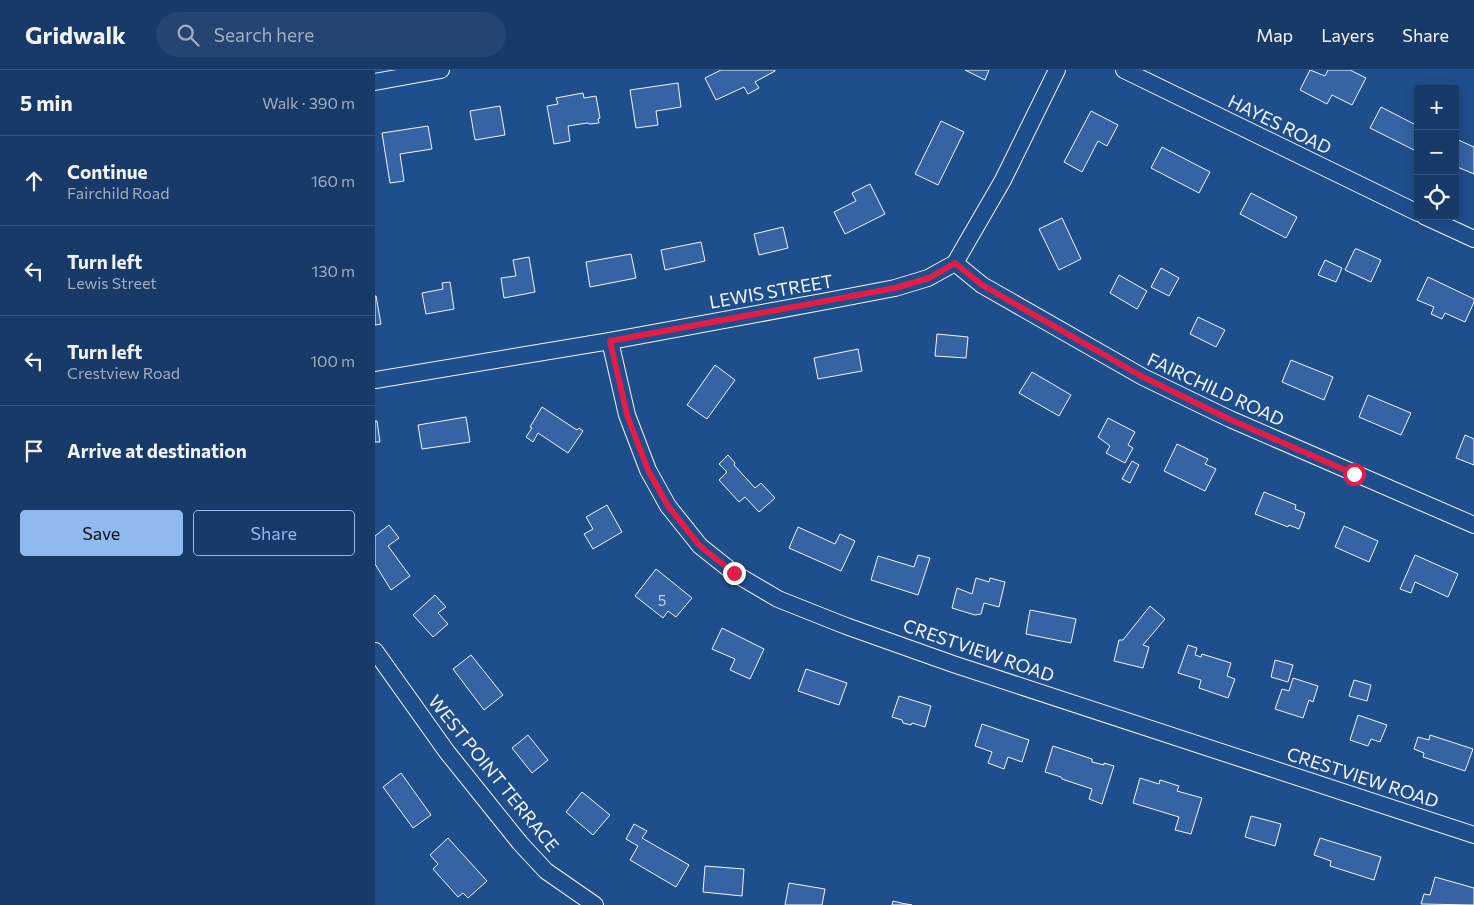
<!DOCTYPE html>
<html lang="en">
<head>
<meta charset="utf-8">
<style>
	:root { --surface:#173a69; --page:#244571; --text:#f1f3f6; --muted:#9eadc0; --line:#36547d; --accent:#90b9f0 }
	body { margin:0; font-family:Commissioner,sans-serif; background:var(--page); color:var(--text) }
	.controls { position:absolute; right:15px; top:15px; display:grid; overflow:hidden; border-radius:5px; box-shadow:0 2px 12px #0003 }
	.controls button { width:45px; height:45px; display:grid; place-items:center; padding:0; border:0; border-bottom:1px solid var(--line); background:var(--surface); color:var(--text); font:25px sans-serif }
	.stop { position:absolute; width:15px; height:15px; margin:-11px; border:4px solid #e11d48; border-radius:50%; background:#fff }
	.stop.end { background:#e11d48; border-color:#fff; box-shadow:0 1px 5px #0008 }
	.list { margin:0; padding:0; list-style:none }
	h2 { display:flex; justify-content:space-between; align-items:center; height:65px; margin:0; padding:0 20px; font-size:21px }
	h2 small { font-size:16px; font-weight:400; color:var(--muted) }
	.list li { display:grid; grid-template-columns:32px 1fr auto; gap:15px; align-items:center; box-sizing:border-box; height:90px; padding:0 20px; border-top:1px solid var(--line) }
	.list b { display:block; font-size:19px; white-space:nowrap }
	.list p { margin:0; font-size:16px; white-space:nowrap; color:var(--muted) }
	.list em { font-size:16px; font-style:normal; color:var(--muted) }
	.actions { display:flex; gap:10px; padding:15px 20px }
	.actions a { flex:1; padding:11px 0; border:1px solid var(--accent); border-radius:5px; text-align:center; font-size:18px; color:var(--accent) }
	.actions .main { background:var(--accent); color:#111 }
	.icon { flex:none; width:28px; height:28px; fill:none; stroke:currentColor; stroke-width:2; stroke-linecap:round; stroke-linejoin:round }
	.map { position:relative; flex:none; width:1099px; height:835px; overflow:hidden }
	header { display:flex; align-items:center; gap:30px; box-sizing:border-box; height:70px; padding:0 25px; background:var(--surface); border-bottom:1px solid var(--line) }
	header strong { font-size:24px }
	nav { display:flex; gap:28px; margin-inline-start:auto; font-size:18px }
	.search { width:350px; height:45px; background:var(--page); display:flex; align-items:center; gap:12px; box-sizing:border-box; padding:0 18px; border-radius:28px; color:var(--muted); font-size:19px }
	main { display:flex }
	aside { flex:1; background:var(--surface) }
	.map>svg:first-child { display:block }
	.building { fill:#3563a3; stroke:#f2f6ff }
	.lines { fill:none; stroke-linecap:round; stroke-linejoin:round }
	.minor-casing { stroke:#f2f6ff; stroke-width:18 }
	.minor { stroke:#1f4e8c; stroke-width:16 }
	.route { stroke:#e11d48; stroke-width:6 }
	.labels { text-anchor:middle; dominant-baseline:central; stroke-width:4; stroke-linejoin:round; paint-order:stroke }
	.number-label { font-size:15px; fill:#c3d1e8 }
	.street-label { font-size:18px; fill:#f2f6ff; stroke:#1f4e8c }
</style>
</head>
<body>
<header>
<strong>Gridwalk</strong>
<div class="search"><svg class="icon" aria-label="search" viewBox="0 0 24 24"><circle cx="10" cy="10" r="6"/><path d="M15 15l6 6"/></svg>Search here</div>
<nav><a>Map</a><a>Layers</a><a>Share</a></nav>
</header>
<main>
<aside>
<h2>5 min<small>Walk · 390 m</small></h2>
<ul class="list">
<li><svg class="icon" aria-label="ahead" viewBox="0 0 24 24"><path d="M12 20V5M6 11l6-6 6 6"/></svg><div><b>Continue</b><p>Fairchild Road</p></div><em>160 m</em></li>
<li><svg class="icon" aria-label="left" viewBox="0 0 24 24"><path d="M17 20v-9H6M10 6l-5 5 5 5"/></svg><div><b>Turn left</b><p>Lewis Street</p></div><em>130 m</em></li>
<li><svg class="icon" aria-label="left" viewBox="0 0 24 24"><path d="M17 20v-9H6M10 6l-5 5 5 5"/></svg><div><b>Turn left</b><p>Crestview Road</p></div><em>100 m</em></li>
<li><svg class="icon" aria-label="arrive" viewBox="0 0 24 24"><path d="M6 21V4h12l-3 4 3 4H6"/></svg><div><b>Arrive at destination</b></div></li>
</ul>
<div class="actions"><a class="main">Save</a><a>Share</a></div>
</aside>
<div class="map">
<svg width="1099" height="835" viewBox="0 0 1099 835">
	<rect width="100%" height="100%" fill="#1f4e8c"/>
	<!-- building -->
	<g class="building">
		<path d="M346,0H400V1L380,12L384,18L373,24L369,17L341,30L330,8Z"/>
		<path d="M590,0H614L610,10Z"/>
		<path d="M935,0L950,6L953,0H975L991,8L977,35L957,25L952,34L925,20Z"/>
		<path d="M303,13L306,37L281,41L283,55L261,58L255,20Z"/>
		<path d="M208,23L209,28L221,26L225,48L223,49L224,53L215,54L212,53L193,56L195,71L179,74L172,36L183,34L181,28Z"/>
		<path d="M125,36L130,65L100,70L95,41Z"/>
		<path d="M1006,37L1043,56V82L995,58Z"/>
		<path d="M716,41L743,55L732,76L723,71L707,102L689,92Z"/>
		<path d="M566,51L589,62L563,115L540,104Z"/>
		<path d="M53,56L57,79L25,84L29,111L15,113L7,63Z"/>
		<path d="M1081,69L1099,77V104L1080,96Z"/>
		<path d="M787,77L835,102L824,123L776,98Z"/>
		<path d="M495,114L510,144L470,164L459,142L481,131L477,123Z"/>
		<path d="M876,123L922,147L911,168L865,144Z"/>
		<path d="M687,148L706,189L684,200L664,159Z"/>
		<path d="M408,157L413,178L384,185L379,164Z"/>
		<path d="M326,172L330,191L290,200L286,180Z"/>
		<path d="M980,179H982L1006,190L996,212L970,200Z"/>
		<path d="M256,184L261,208L215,217L211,192Z"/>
		<path d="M154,187L160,222L129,228L126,208L141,206L138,190Z"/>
		<path d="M950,190L967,198L961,212L943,205Z"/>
		<path d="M786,198L804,208L794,226L776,217Z"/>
		<path d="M744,205L772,221L762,239L735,223Z"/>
		<path d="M1053,207L1099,229V232L1090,252L1070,243L1067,249L1056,244L1059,237L1042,230Z"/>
		<path d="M75,212L79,239L51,244L47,223L68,219L67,213Z"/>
		<path d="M0,226H1L6,254L0,255Z"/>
		<path d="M823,247L850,260L841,277L815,264Z"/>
		<path d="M562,264L593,267L591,288L560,286Z"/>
		<path d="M483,279L487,301L443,309L439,288Z"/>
		<path d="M916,290L958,307L949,330L907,312Z"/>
		<path d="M340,295L360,310L332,349L312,335Z"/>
		<path d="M657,302L696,325L684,346L644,323Z"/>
		<path d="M993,325L1036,343L1026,365L984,347Z"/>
		<path d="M167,337L202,360L204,358L208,361L193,383L163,363L158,372L151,367L157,358L155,357Z"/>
		<path d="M91,347L95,372L47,379L43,355Z"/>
		<path d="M733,348L760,362L753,375L758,378L750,393L731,383L735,376L723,367Z"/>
		<path d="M0,351H2L5,372H0Z"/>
		<path d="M1090,365L1099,369V395L1081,388Z"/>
		<path d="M802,374L833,389L830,394L841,399L830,421L789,401Z"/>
		<path d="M353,385L360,393L359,395L380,418L386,413L400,428L384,442L370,427L364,432L344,410L352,402L344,394Z"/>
		<path d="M757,391L764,395L755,413L747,409Z"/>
		<path d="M889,422L921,435L920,439L930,443L924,459L914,455L913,457L880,444Z"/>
		<path d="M232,435L247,462L218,479L209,464L218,459L211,447Z"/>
		<path d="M14,455L24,468L13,476L35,506L16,520L0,494V466Z"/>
		<path d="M969,456L1003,471L994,492L960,477Z"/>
		<path d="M423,457L460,474L465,464L480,471L466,501L414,478Z"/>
		<path d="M543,485L555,488L543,525L496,510L503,486L539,497Z"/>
		<path d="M1040,485L1083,504L1073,527L1040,512L1036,523L1025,519Z"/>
		<path d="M281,499L317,528L301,547L293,541L288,548L260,526Z"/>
		<path d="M601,508L614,512L615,508L630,512L624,537L609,533L606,544L600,545L577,538L582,518L597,524Z"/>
		<path d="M60,525L71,537L63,543L73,554L58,567L38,545Z"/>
		<path d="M775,536L790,549L768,575L774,577L768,598L739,591L744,570H748Z"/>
		<path d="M655,540L701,549L696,573L651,564Z"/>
		<path d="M347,558L389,579L375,609L355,600L360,589L337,579Z"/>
		<path d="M813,575L822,578L820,585L826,587L827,584L856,593L852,606L860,609L853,628L824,618L826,610L803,603Z"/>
		<path d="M96,585L128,625L109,640L78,599Z"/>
		<path d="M900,590L918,595L913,612L896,607Z"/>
		<path d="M431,599L472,613L464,635L423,621Z"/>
		<path d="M918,608L943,616L938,632L934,630L928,648L900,639L907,619L914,621Z"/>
		<path d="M979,610L996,615L992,631L974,626Z"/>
		<path d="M524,626L556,636L550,657L537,653L536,655L528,653L527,650L517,647Z"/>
		<path d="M983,645L1012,655L1005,672L996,669L993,676L975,670Z"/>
		<path d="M607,654L654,670L647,692L633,687L629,699L613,693L617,682L600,676Z"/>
		<path d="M153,665L173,690L157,703L137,678Z"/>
		<path d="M1055,665L1098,679L1090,701L1048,687L1049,683L1039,679L1043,667L1054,670Z"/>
		<path d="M678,676L717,689V692L729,695V693L739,696L727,734L714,729L717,719L687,709L686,707L670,702Z"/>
		<path d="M26,703L56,745L38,758L8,717Z"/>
		<path d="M765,708L784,714L785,710L804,716L802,721L827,728L816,764L800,760L804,747L758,733Z"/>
		<path d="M207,722L235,745L218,765L191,742Z"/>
		<path d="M876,746L906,754L900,776L870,767Z"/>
		<path d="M259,754L272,761L267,768L314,795L301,817L255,790L263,776L251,769Z"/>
		<path d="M73,768L112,811L93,828L88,823L83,827L58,799L63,794L55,785Z"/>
		<path d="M945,768L1006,787L999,810L955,796L956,791L939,785Z"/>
		<path d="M330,796L369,799L367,826L328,822Z"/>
		<path d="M1060,807L1099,818V835L1046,834L1049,824L1055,825Z"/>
		<path d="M414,813L450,819L447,835H410Z"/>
		<path d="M518,831L526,833L537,835H517Z"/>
	</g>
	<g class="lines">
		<!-- minor casing -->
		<g class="minor-casing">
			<g id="minor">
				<path d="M749,0L1043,143"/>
				<path d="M0,12L66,0"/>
				<path d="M1049,146L1099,169"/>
				<path d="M580,193L607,215L768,307L855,349L1099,455"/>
				<path d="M235,271L252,345L273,400L293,436L325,476L359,503L403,529L471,556L578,594L1099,765"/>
				<path d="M0,310L235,271L452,231L520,218L553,208L580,193L628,110L682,0"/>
				<path d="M0,581L72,682L145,773L171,801L220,835"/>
			</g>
		</g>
		<!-- minor -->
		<use href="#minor" class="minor"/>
	</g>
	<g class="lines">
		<!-- route -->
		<path class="route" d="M359,503L325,476L293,436L273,400L252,345L235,271L520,218L554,208L580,193L607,215L768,307L854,349L979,404"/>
	</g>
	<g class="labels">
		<!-- number labels -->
		<g class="number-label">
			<text x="287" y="530">5</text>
		</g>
		<!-- street labels -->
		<g class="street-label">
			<text transform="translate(905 54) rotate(26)">HAYES ROAD</text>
			<text transform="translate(396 221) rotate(-10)">LEWIS STREET</text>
			<text transform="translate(841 319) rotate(25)">FAIRCHILD ROAD</text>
			<text transform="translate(604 580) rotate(19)">CRESTVIEW ROAD</text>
			<text transform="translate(119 703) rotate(51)">WEST POINT TERRACE</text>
			<text transform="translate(988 707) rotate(18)">CRESTVIEW ROAD</text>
		</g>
	</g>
</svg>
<div class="controls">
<button>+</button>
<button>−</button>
<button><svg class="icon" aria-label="locate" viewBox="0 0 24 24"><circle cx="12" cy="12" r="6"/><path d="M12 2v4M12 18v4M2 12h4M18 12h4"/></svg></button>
</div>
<div class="stop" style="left:979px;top:404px"></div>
<div class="stop end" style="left:359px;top:503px"></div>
</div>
</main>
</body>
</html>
